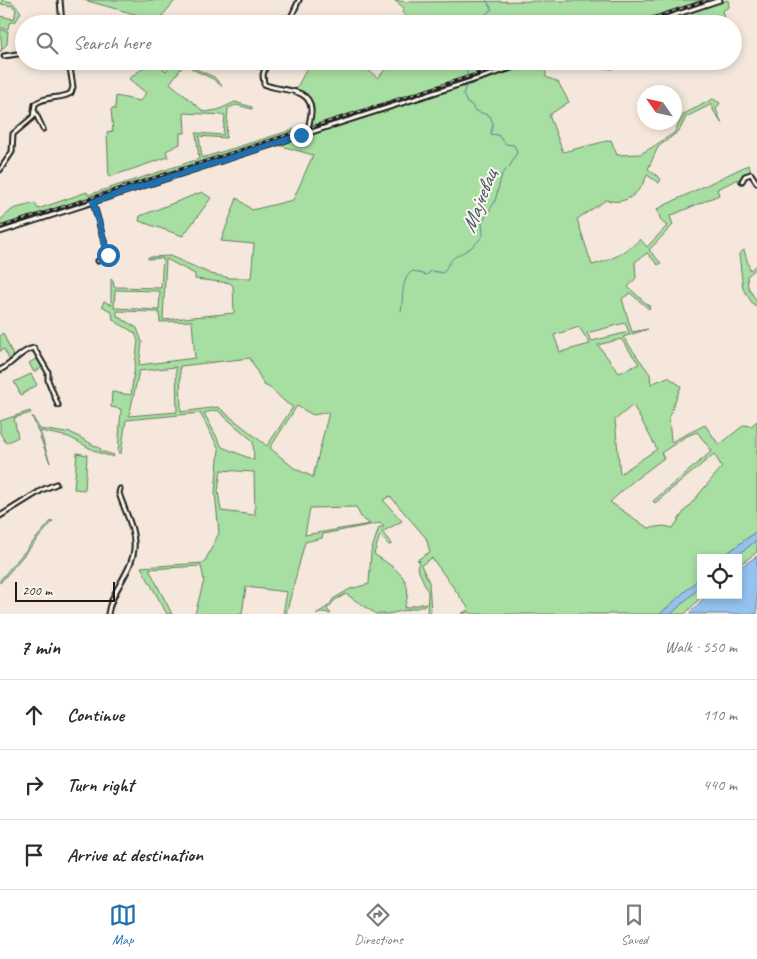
<!DOCTYPE html>
<html lang="en">
<head>
<meta charset="utf-8">
<style>
	:root { --surface:#fff; --page:#f2f2f3; --text:#2b2b33; --muted:#7c7c81; --line:#e1e1e2; --accent:#1f6fb2 }
	body { margin:0; font-family:Caveat,sans-serif; background:var(--page); color:var(--text) }
	.controls { position:absolute; right:15px; bottom:15px; display:grid; overflow:hidden; border-radius:0px; box-shadow:0 2px 8px #0003 }
	.controls button { width:45px; height:45px; display:grid; place-items:center; padding:0; border:0; border-bottom:1px solid var(--line); background:var(--surface); color:var(--text); font:25px sans-serif }
	.compass { position:absolute; left:637px; top:85px; width:45px; height:45px; border-radius:50%; background:var(--surface); box-shadow:0 2px 8px #0003; rotate:304deg }
	.scale { position:absolute; left:15px; bottom:12px; width:100px; box-sizing:border-box; padding-left:5px; border:2px solid #1c1c1c; border-top:0; font-size:14px; line-height:18px; white-space:nowrap; color:#1c1c1c; -webkit-text-stroke:4px #fbf7ec; paint-order:stroke }
	.stop { position:absolute; width:15px; height:15px; margin:-11px; border:4px solid #1f6fb2; border-radius:50%; background:#fff }
	.stop.end { background:#1f6fb2; border-color:#fff; box-shadow:0 1px 5px #0008 }
	.list { margin:0; padding:0; list-style:none }
	h2 { display:flex; justify-content:space-between; align-items:center; height:65px; margin:0; padding:0 20px; font-size:21px }
	h2 small { font-size:16px; font-weight:400; color:var(--muted) }
	.list li { display:grid; grid-template-columns:32px 1fr auto; gap:15px; align-items:center; box-sizing:border-box; height:70px; padding:0 20px; border-top:1px solid var(--line) }
	.list b { display:block; font-size:19px; white-space:nowrap }
	.list em { font-size:16px; font-style:normal; color:var(--muted) }
	.icon { flex:none; width:28px; height:28px; fill:none; stroke:currentColor; stroke-width:2; stroke-linecap:round; stroke-linejoin:round }
	.map { position:relative; flex:none; width:757px; height:614px; overflow:hidden }
	.search { position:absolute; background:var(--surface); box-shadow:0 2px 8px #0003; left:15px; right:15px; top:15px; height:55px; display:flex; align-items:center; gap:12px; box-sizing:border-box; padding:0 18px; border-radius:28px; color:var(--muted); font-size:19px }
	.sheet { height:275px; background:var(--surface) }
	nav { display:flex; justify-content:space-around; align-items:center; box-sizing:border-box; height:70px; border-top:1px solid var(--line); background:var(--surface); font-size:14px; color:var(--muted) }
	nav a { display:grid; justify-items:center; gap:2px }
	nav .on { color:var(--accent) }
	.map>svg:first-child { display:block }
	.green { fill:#a7dea1; stroke:#627d5e; fill-rule:evenodd }
	.water { fill:#93c2ee; stroke:#63809a }
	.lines { fill:none; stroke-linecap:round; stroke-linejoin:round }
	.stream { stroke:#63809a; stroke-width:1 }
	.minor-casing { stroke:#1c1c1c; stroke-width:7 }
	.minor { stroke:#fbf7ec; stroke-width:3 }
	.rail-casing { stroke:#1c1c1c; stroke-width:3 }
	.rail { stroke:#fbf7ec; stroke-width:1; stroke-dasharray:4; stroke-linecap:butt }
	.route { stroke:#1f6fb2; stroke-width:6 }
	.labels { text-anchor:middle; dominant-baseline:central; stroke-width:4; stroke-linejoin:round; paint-order:stroke }
	.water-label { font-size:21px; font-style:italic; fill:#465666; stroke:#fbf7ec }
</style>
</head>
<body>
<div class="map">
<svg width="757" height="614" viewBox="0 0 757 614">
	<rect width="100%" height="100%" fill="#f5e7db"/>
	<filter id="ink" filterUnits="userSpaceOnUse"><feTurbulence type="fractalNoise" baseFrequency=".02" numOctaves="2"/><feDisplacementMap in="SourceGraphic" scale="10" xChannelSelector="R" yChannelSelector="G"/><feConvolveMatrix kernelMatrix="1 2 1 2 8 2 1 2 1" color-interpolation-filters="sRGB"/></filter>
	<g filter="url(#ink)">
		<!-- green -->
		<g class="green">
			<path d="M2,0L12,2L21,12L16,21L9,23L8,29L0,28V16L14,19L16,10L13,6L1,4Z"/>
			<path d="M84,0H171L174,2L162,16V24H145L138,15Z"/>
			<path d="M394,0L406,2L704,0L630,24H413L414,22L402,13L404,8Z"/>
			<path d="M728,0L729,7L722,11L726,24H669L667,19Z"/>
			<path d="M0,30L8,31L7,44L0,52L2,48Z"/>
			<path d="M152,61L166,71L174,61H200L196,69L214,77L223,87L213,79L192,69L191,64L186,62L170,83L204,112L218,110L235,102L252,107V109L236,105L228,108L226,138L199,136L202,158L308,125V128L0,227V220L13,209L35,203L38,209L87,192L88,195L199,159L196,133L223,135L225,115L184,113L185,133H180V144L166,151L168,157L109,177L107,132L113,131L111,109H115L116,96L140,101L146,93L129,79Z"/>
			<path d="M311,61H357L378,78L392,61H514L309,128C312,108 319,100 295,91Z"/>
			<path d="M543,61H545L546,77L558,82L569,102L549,115L563,152L611,140L617,155L640,154L651,148L674,133L684,114L713,99L720,103L716,109L722,124L713,110V105H710L686,117L679,131L658,147L648,169L661,179L659,183L647,175C640,193 626,206 606,200L577,219L592,265C609,261 628,252 640,239L647,247L667,226L661,221L657,209L748,165L752,173L717,189L719,195L670,216L673,225L649,250L661,263L658,265L647,253L635,262L636,278L628,287L650,307L649,309L630,293L622,299L632,332L648,329L623,337L650,374L651,384L668,377L681,386L669,417L671,442L705,425L719,445L744,425L751,426L757,421V531L721,558H701V577L660,614H472L470,612L461,614L469,609L432,558L421,565L429,582L431,612L427,614L428,592L417,567L420,561L417,560L430,552L426,538L390,496L383,500L402,521L382,532L392,544L389,545L380,535L374,554C396,569 416,579 404,608L426,603L425,606L388,614H376L346,594L335,600L327,609L331,614L324,612L316,614L330,605L333,599L350,589L369,584L371,552L379,527H384L380,523L323,534L322,538L305,542L286,614H283L287,592L246,587L242,614H195L204,580L201,566L149,569L172,614H167L141,567L204,563L219,533L215,492L219,449L200,413L126,420L121,453H118L121,409L111,407L112,392L131,395L138,341L135,333L113,320L112,312L102,306L104,301L111,305V279L113,280L114,287L161,288L163,258L148,259V257L170,256L211,274L230,278H251L254,244L221,241L237,198L252,210L293,200L313,155L278,145ZM166,259L195,274V279L230,283L233,286L234,313L163,320ZM115,290L160,291L159,310L114,308ZM117,311L159,312L160,322L192,321L195,358L139,365L142,342L137,328L117,316ZM625,323L629,332L592,341L587,333ZM579,327L590,344L560,352L554,335ZM621,339L639,364L619,373L598,345ZM250,358L264,385C277,390 280,401 293,407L267,446L218,407L181,412L180,366ZM176,367L177,412L129,416L139,371ZM633,405L657,449L620,474L615,420ZM297,406L313,415L329,412L313,477L294,468L270,448ZM217,410L253,441L254,460L222,447L204,413ZM697,432L712,451L653,501L655,503L714,454L722,467L683,513L673,528L664,526L648,528L610,502L632,482L664,458L661,453L685,437ZM221,470L254,472L255,515L221,511L218,491ZM356,507L361,517L370,524L305,535L310,508Z"/>
			<path d="M579,61H612L613,69L579,65Z"/>
			<path d="M491,72L488,75L311,132L310,130Z"/>
			<path d="M308,130V133L0,231V229Z"/>
			<path d="M202,192L211,198L183,236L139,221L140,216Z"/>
			<path d="M744,250L750,270L757,265V268L747,276L748,287L757,302L755,307L743,289L739,254Z"/>
			<path d="M3,333L15,360L11,363L4,349L0,351V335Z"/>
			<path d="M41,356L46,365L34,372L29,363Z"/>
			<path d="M31,374L37,385L21,395L14,382Z"/>
			<path d="M30,411L31,413L14,418L18,437L6,443L0,433V421Z"/>
			<path d="M32,416L40,429L66,433L68,431L101,449L100,451L114,455L113,457L99,453L69,437L40,431L50,463Z"/>
			<path d="M77,453L87,455L85,490L74,489Z"/>
			<path d="M52,520L53,521L0,583V580Z"/>
			<path d="M757,540V552L738,566V558H734Z"/>
			<path d="M701,586V595H703L685,614H671Z"/>
		</g>
		<!-- water -->
		<g class="water">
			<path d="M757,531V540L734,558H721Z"/>
			<path d="M757,556V614H689L707,595H738V569Z"/>
			<path d="M701,577V586L671,614H660Z"/>
		</g>
		<g class="lines">
			<!-- stream -->
			<g class="stream">
				<path d="M485,24L483,16L492,9L486,0"/>
				<path d="M467,75V70L480,65L482,61"/>
				<path d="M401,311C404,298 400,279 413,271L426,275L432,271L443,273C447,268 449,261 455,257C467,250 475,247 483,235L482,223L495,201L502,174L510,166L517,152L514,145L506,144L498,135L491,134L493,123L490,116L474,110L472,105L467,103L463,94L468,80"/>
			</g>
			<!-- minor casing -->
			<g class="minor-casing">
				<g id="minor">
					<path d="M60,0L62,24"/>
					<path d="M288,24L299,0"/>
					<path d="M648,24L720,0"/>
					<path d="M4,56L24,53"/>
					<path d="M267,61L263,75L264,84C278,92 310,86 311,109C312,118 307,124 309,133"/>
					<path d="M35,112L43,129"/>
					<path d="M0,170L12,152L13,134L33,117L35,104C46,95 61,100 71,93L73,87L69,61"/>
					<path d="M742,181L745,176L751,174L757,183"/>
					<path d="M93,202L108,255L98,261"/>
					<path d="M0,232L533,61"/>
					<path d="M0,370C12,365 21,350 34,348L48,372V380L58,405"/>
					<path d="M0,516L42,490L56,484"/>
					<path d="M108,614C111,591 132,572 134,549C136,530 124,510 119,493L120,489"/>
				</g>
			</g>
			<!-- minor -->
			<use href="#minor" class="minor"/>
			<!-- rail casing -->
			<g class="rail-casing">
				<g id="rail">
					<path d="M634,24L707,0"/>
					<path d="M0,227L517,61"/>
				</g>
			</g>
			<!-- rail -->
			<use href="#rail" class="rail"/>
		</g>
	</g>
	<g class="lines" filter="url(#ink)">
		<!-- route -->
		<path class="route" d="M108,255L93,202L301,135"/>
	</g>
	<g class="labels">
		<!-- water labels -->
		<g class="water-label">
			<text transform="translate(479 201) rotate(-69)">Мајчевац</text>
		</g>
	</g>
</svg>
<div class="controls">
<button><svg class="icon" aria-label="locate" viewBox="0 0 24 24"><circle cx="12" cy="12" r="6"/><path d="M12 2v4M12 18v4M2 12h4M18 12h4"/></svg></button>
</div>
<svg class="compass" viewBox="-18 -18 36 36"><path d="M0-13l5 13h-10z" fill="#e53935"/><path d="M0 13l5-13h-10z" fill="#7c7c81"/></svg>
<div class="scale">200 m</div>
<div class="stop" style="left:108px;top:255px"></div>
<div class="stop end" style="left:301px;top:135px"></div>
<div class="search"><svg class="icon" aria-label="search" viewBox="0 0 24 24"><circle cx="10" cy="10" r="6"/><path d="M15 15l6 6"/></svg>Search here</div>
</div>
<section class="sheet">
<h2>7 min<small>Walk · 550 m</small></h2>
<ul class="list">
<li><svg class="icon" aria-label="ahead" viewBox="0 0 24 24"><path d="M12 20V5M6 11l6-6 6 6"/></svg><div><b>Continue</b></div><em>110 m</em></li>
<li><svg class="icon" aria-label="right" viewBox="0 0 24 24"><path d="M7 20v-9h11M14 6l5 5-5 5"/></svg><div><b>Turn right</b></div><em>440 m</em></li>
<li><svg class="icon" aria-label="arrive" viewBox="0 0 24 24"><path d="M6 21V4h12l-3 4 3 4H6"/></svg><div><b>Arrive at destination</b></div></li>
</ul>
</section>
<nav>
<a class="on"><svg class="icon" aria-label="map" viewBox="0 0 24 24"><path d="M3 6l6-2 6 2 6-2v14l-6 2-6-2-6 2zM9 4v14M15 6v14"/></svg>Map</a>
<a><svg class="icon" aria-label="directions" viewBox="0 0 24 24"><path d="M12 3l9 9-9 9-9-9zM9 14v-3h6M13 9l2 2-2 2"/></svg>Directions</a>
<a><svg class="icon" aria-label="saved" viewBox="0 0 24 24"><path d="M7 4h10v16l-5-4-5 4z"/></svg>Saved</a>
</nav>
</body>
</html>
